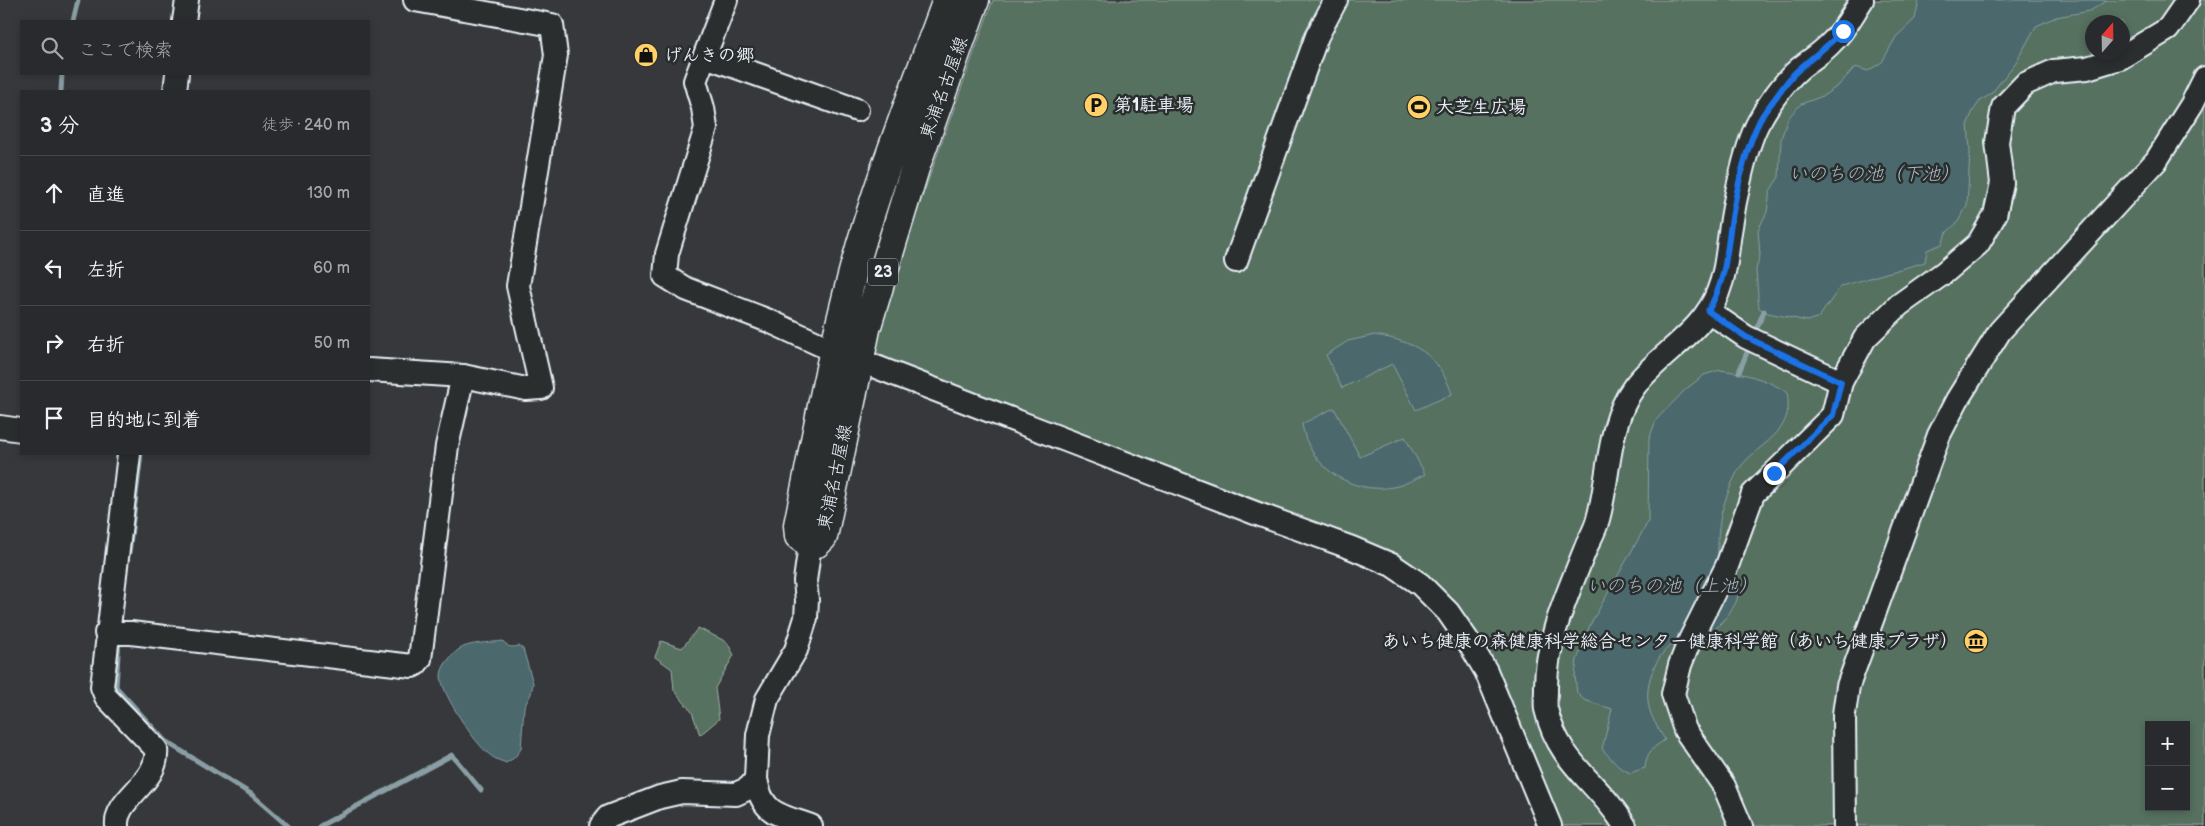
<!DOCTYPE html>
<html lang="ja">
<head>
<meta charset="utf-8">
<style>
	:root { --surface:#282a2d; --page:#303235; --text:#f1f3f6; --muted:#a5a7aa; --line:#444649 }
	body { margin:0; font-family:"Balsamiq Sans","Klee One",sans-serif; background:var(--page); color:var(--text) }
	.controls { position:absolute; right:15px; bottom:15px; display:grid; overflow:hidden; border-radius:0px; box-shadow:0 2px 8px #0003 }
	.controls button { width:45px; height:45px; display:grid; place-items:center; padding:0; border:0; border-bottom:1px solid var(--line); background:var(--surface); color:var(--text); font:25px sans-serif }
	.compass { position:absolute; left:2085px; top:15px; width:45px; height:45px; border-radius:50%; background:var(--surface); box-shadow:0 2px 8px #0003; rotate:20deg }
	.stop { position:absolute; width:15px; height:15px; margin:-11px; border:4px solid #1a73e8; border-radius:50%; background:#fff }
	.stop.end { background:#1a73e8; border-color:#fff; box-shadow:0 1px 5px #0008 }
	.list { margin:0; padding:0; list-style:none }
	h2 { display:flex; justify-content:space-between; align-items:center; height:65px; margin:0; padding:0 20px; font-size:21px }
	h2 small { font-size:16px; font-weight:400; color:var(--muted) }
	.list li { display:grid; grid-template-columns:32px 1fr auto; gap:15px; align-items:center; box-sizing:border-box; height:75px; padding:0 20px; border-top:1px solid var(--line) }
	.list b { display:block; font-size:19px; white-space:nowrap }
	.list em { font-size:16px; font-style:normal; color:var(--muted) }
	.icon { flex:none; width:28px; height:28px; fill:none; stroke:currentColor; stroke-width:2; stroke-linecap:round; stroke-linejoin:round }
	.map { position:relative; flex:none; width:2205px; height:826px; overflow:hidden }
	.search { position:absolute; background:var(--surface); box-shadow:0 2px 8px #0003; left:20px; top:20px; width:350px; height:55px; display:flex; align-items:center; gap:12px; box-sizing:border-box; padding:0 18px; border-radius:0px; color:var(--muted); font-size:19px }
	.panel { position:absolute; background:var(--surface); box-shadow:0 2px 8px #0003; left:20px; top:90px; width:350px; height:365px; border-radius:0px }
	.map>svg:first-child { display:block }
	.green { fill:#57715e; stroke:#a0b1ab; fill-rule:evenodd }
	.water { fill:#4b686c; stroke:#8a9fa4 }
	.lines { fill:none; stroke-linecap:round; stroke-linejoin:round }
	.stream { stroke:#8a9fa4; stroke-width:5 }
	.minor-casing { stroke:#e8f1f8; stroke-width:26 }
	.major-casing { stroke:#e8f1f8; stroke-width:31 }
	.minor { stroke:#2a2d2e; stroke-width:22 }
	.major { stroke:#2a2d2e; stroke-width:28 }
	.route { stroke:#1a73e8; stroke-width:6 }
	.labels { text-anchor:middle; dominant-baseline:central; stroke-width:5; stroke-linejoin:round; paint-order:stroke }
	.shield { fill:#2a2d2e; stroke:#afb6bb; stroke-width:1 }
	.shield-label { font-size:16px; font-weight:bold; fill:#e8f1f8 }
	.poi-label { font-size:18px; font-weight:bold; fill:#e8f1f8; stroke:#2a2d2e; text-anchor:start }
	.street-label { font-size:18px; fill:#e8f1f8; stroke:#2a2d2e }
	.water-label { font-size:19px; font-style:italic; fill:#a9bac0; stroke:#2a2d2e }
</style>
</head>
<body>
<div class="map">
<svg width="2205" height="826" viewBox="0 0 2205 826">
	<rect width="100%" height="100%" fill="#36383c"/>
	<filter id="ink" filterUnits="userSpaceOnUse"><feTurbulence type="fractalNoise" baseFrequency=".02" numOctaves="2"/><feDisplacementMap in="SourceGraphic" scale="10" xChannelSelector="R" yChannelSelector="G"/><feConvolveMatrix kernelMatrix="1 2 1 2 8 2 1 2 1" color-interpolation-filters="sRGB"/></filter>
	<g filter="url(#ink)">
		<!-- green -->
		<g class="green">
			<path d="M993,0H2205V826H1559L1468,623L1453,599L1404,564L1360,539L900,365L876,352L875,328ZM2092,22H2122V52H2092ZM2149,725H2186V807H2149Z"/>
			<path d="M698,628L727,642L734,655L715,688L719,719L700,735L692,712L674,690L672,669L655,657L661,641L682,648Z"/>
		</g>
		<!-- water -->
		<g class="water">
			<path d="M1919,0H2107L2090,11L2056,17L2036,26L2016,62L1991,94L1980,101L1973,111L1968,123L1970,152L1967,206L1957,223L1946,233L1942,244L1927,250L1925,262L1841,286L1819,317L1807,321L1768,313L1759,308L1756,270L1760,255L1758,230L1767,212L1770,191L1779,177L1781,139L1788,118L1801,104L1823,96L1839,85L1855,67L1868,71L1882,62L1896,37L1915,19Z"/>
			<path d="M1375,335C1415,342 1438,353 1452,394L1416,410L1392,364L1342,388L1326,355L1348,341Z"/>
			<path d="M1720,370C1744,373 1766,379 1787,392C1795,435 1759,441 1739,469C1733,478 1725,500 1722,511C1719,521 1715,556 1721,564C1727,573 1738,582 1738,593C1739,606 1717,627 1708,637C1701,637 1692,636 1685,638C1661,643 1645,678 1648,701C1649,715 1658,728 1665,740C1653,747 1646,753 1645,768L1630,773L1619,767L1602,749L1612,709L1584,700L1577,693L1575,676L1577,660L1590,625L1648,522L1649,439L1656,420L1685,390L1704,375Z"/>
			<path d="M1334,408L1360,457L1405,437L1425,474C1415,479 1404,485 1393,487C1351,495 1308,466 1302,424Z"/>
			<path d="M503,641C507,647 511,648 519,646L523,649L533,683L531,694L524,707L521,749L514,758L506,763C499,760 494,759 489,754C475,744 441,693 441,676C441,666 451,656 458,650C469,642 489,643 503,641Z"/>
		</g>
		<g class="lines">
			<!-- stream -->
			<g class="stream">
				<path d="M73,21L78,0"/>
				<path d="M61,91L62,74"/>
				<path d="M1754,335L1764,311"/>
				<path d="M1739,372L1750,345"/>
				<path d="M129,553L141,454"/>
				<path d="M119,638L116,687L165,741L251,794L288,826"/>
				<path d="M320,826L452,755L481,790"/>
			</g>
			<!-- minor casing -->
			<g class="minor-casing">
				<g id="minor">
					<path d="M726,0L695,81L703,108L706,128L667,254L665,276L686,289L769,321L832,350L1255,513L1352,548L1392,565L1420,584L1448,612L1468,641L1486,671L1550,826"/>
					<path d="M184,21L187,0"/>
					<path d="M705,56L857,110"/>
					<path d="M175,91L177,74"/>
					<path d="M1236,261L1317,36L1336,0"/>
					<path d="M1708,311L1746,337L1841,382"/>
					<path d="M369,370L463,376L526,389L541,388L518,286L556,55L552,25L415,0"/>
					<path d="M0,427L21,430"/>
					<path d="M106,633H131L412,666L416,664L420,659L447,446L463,376"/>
					<path d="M756,779L758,735L767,699L796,650L806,618L807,600L805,581L810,544"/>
					<path d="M117,826C114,798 160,783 156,749L106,697L102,687L129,454"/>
					<path d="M601,826L608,817L660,797L682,792L736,794L749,788L756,779C762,815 780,815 811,826"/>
					<path d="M1625,826C1599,782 1559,765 1546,709C1545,704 1546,696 1546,690C1545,640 1569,591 1587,545C1591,537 1596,528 1598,519C1610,476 1607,424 1634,387C1659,353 1702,334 1718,292C1726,272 1727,253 1730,232C1734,203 1746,141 1761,118C1769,103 1786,80 1799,69C1810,60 1822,53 1832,42C1845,30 1852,15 1862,0"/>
					<path d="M1741,826L1724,786L1685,730L1673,694L1680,665L1690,640L1727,566L1753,494L1833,415L1841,382L1865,338L1899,305L1945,272L1978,244L1995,215L2002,183L1997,142L2003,107L2025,84L2054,71L2087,68L2120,58L2168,29L2188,0"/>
					<path d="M1845,826L1844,714L1848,686L1939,435L1957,400L2000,331L2156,161L2192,104L2205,78"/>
				</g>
			</g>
			<!-- major casing -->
			<g class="major-casing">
				<path id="major" d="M947,0C914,91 877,182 852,276C830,359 815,442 798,525L799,536L810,544L817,543L823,537L866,329L915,168L975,0"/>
			</g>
			<!-- minor -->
			<use href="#minor" class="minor"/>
			<!-- major -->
			<use href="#major" class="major"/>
		</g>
	</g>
	<g class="lines" filter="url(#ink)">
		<!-- route -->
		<path class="route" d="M1774,473L1833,415L1841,382L1746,337L1708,311C1724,283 1726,261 1730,230C1735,198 1745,149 1760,120C1763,113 1769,107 1773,101C1781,91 1787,80 1797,71C1812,57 1828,46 1843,31"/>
	</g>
	<!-- icons -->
	<defs>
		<g id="shop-disc" transform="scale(1.25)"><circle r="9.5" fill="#ffd166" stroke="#2a2d2e"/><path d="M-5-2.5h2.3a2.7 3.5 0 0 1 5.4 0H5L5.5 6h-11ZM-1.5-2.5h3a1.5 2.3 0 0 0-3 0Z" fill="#111"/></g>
		<g id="parking-disc" transform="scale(1.25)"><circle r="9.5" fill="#ffd166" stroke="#2a2d2e"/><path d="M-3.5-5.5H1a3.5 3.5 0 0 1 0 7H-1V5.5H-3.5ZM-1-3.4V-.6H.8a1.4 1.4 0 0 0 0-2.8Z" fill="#111"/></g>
		<g id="stadium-disc" transform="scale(1.25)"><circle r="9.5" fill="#ffd166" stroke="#2a2d2e"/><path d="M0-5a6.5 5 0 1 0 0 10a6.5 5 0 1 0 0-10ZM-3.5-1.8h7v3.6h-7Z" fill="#111"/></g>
		<g id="museum-disc" transform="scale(1.25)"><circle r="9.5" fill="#ffd166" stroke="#2a2d2e"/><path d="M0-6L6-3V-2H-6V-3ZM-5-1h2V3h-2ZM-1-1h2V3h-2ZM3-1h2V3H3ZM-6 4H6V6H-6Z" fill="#111"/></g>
	</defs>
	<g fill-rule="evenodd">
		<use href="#shop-disc" x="646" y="55"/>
		<use href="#parking-disc" x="1096" y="105"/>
		<use href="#stadium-disc" x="1419" y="107"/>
		<use href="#museum-disc" x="1976" y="641"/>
	</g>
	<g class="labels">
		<!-- shield labels -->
		<rect class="shield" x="868" y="258.5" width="30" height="27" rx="4"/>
		<g class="shield-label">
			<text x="883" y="272">23</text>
		</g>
		<!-- poi labels -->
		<g class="poi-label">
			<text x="664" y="55">げんきの郷</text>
			<text x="1114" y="105">第1駐車場</text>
			<text x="1436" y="107">大芝生広場</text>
			<text x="1958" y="641" text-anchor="end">あいち健康の森健康科学総合センター健康科学館（あいち健康プラザ）</text>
		</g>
		<!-- street labels -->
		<g class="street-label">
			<text transform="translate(944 88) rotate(-70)">東浦名古屋線</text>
			<text transform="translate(835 477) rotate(-78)">東浦名古屋線</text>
		</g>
		<!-- water labels -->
		<g class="water-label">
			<text x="1874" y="174">いのちの池（下池）</text>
			<text x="1672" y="586">いのちの池（上池）</text>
		</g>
	</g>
</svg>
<div class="controls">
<button>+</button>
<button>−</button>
</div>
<svg class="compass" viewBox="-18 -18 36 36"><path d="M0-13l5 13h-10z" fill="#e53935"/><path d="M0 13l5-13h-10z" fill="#a5a7aa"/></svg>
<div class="stop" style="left:1843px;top:31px"></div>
<div class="stop end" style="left:1774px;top:473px"></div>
<div class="search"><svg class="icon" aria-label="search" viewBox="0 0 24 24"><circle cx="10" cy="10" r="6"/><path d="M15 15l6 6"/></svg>ここで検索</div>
<section class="panel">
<h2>3 分<small>徒歩 · 240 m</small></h2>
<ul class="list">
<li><svg class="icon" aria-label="ahead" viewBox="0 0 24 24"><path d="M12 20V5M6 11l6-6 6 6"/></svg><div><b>直進</b></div><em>130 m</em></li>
<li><svg class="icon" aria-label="left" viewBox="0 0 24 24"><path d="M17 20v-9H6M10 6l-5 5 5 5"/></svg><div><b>左折</b></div><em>60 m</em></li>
<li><svg class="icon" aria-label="right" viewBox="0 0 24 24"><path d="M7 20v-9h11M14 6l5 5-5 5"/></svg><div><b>右折</b></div><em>50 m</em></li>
<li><svg class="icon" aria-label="arrive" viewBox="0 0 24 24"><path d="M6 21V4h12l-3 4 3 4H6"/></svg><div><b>目的地に到着</b></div></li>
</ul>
</section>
</div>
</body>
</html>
